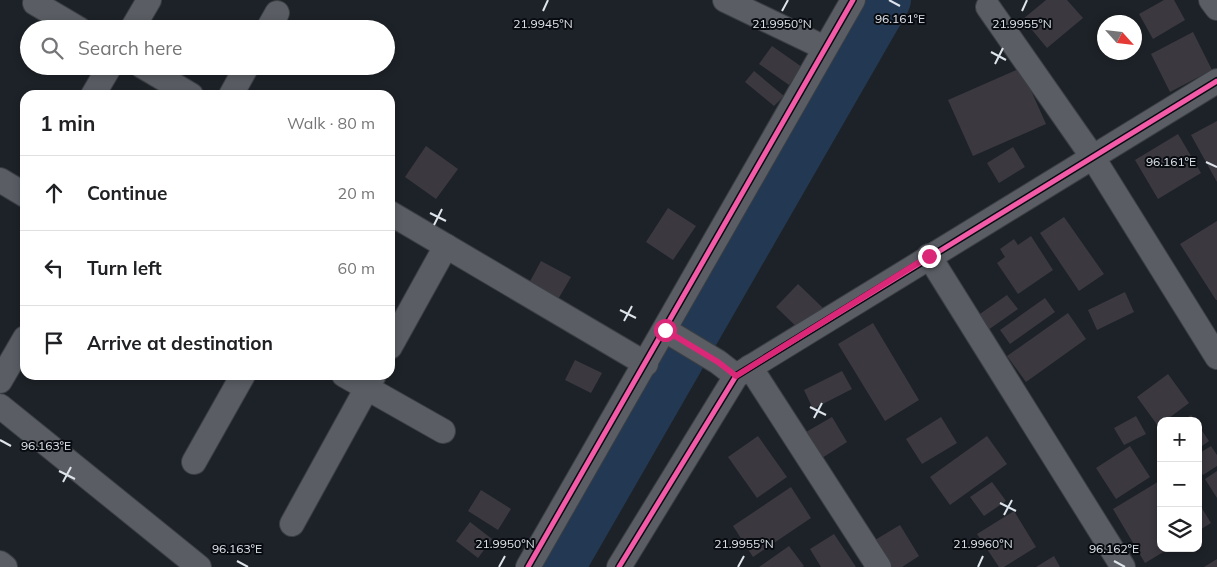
<!DOCTYPE html>
<html lang="en">
<head>
<meta charset="utf-8">
<style>
	:root { --surface:#fff; --page:#f2f2f2; --text:#202124; --muted:#757577; --line:#e0e0e0 }
	body { margin:0; font-family:Mulish,sans-serif; background:var(--page); color:var(--text) }
	.controls { position:absolute; right:15px; bottom:15px; display:grid; overflow:hidden; border-radius:10px; box-shadow:0 2px 8px #0003 }
	.controls button { width:45px; height:45px; display:grid; place-items:center; padding:0; border:0; border-bottom:1px solid var(--line); background:var(--surface); color:var(--text); font:25px sans-serif }
	.compass { position:absolute; left:1097px; top:15px; width:45px; height:45px; border-radius:50%; background:var(--surface); box-shadow:0 2px 8px #0003; rotate:117deg }
	.stop { position:absolute; width:15px; height:15px; margin:-11px; border:4px solid #db2777; border-radius:50%; background:#fff }
	.stop.end { background:#db2777; border-color:#fff; box-shadow:0 1px 5px #0008 }
	.list { margin:0; padding:0; list-style:none }
	h2 { display:flex; justify-content:space-between; align-items:center; height:65px; margin:0; padding:0 20px; font-size:21px }
	h2 small { font-size:16px; font-weight:400; color:var(--muted) }
	.list li { display:grid; grid-template-columns:32px 1fr auto; gap:15px; align-items:center; box-sizing:border-box; height:75px; padding:0 20px; border-top:1px solid var(--line) }
	.list b { display:block; font-size:19px; white-space:nowrap }
	.list em { font-size:16px; font-style:normal; color:var(--muted) }
	.icon { flex:none; width:28px; height:28px; fill:none; stroke:currentColor; stroke-width:2; stroke-linecap:round; stroke-linejoin:round }
	.map { position:relative; flex:none; width:1217px; height:567px; overflow:hidden }
	.search { position:absolute; background:var(--surface); box-shadow:0 2px 8px #0003; left:20px; top:20px; width:375px; height:55px; display:flex; align-items:center; gap:12px; box-sizing:border-box; padding:0 18px; border-radius:28px; color:var(--muted); font-size:19px }
	.panel { position:absolute; background:var(--surface); box-shadow:0 2px 8px #0003; left:20px; top:90px; width:375px; height:290px; border-radius:15px }
	.map>svg:first-child { display:block }
	.lines { fill:none; stroke-linecap:round; stroke-linejoin:round }
	.river { stroke:#223853; stroke-width:46 }
	.building { fill:#3b3840 }
	.street-casing { stroke:#3b3f44; stroke-width:26 }
	.street { stroke:#5a5e64; stroke-width:24 }
	.cycleway-casing { stroke:#080b10; stroke-width:8 }
	.cycleway { stroke:#f35aa7; stroke-width:5 }
	.route { stroke:#db2777; stroke-width:6 }
	.ticks { fill:none; stroke:#dee4eb; stroke-width:2 }
	.ticks-label { font-size:12px; text-anchor:middle; fill:#dee4eb; stroke:#080b10; stroke-width:4; stroke-linejoin:round; paint-order:stroke }
</style>
</head>
<body>
<div class="map">
<svg width="1217" height="567" viewBox="0 0 1217 567">
	<rect width="100%" height="100%" fill="#1d2228"/>
	<g class="lines">
		<!-- river -->
		<path class="river" d="M562,567L888,0"/>
	</g>
	<!-- building -->
	<g class="building">
		<path d="M1046,0H1067L1083,18L1047,48L1023,19Z"/>
		<path d="M1164,0H1174L1185,20L1153,39L1139,14Z"/>
		<path d="M1193,32L1212,70L1170,92L1151,54Z"/>
		<path d="M772,46L802,67L789,85L759,64Z"/>
		<path d="M1021,68L1046,124L973,156L948,100Z"/>
		<path d="M754,71L784,96L774,106L745,82Z"/>
		<path d="M1217,121V182L1191,135Z"/>
		<path d="M1178,134L1201,173L1158,199L1135,160Z"/>
		<path d="M426,146L458,169L436,199L405,177Z"/>
		<path d="M1013,147L1025,167L999,183L987,163Z"/>
		<path d="M668,208L696,226L673,260L646,242Z"/>
		<path d="M1064,217L1104,274L1079,291L1040,233Z"/>
		<path d="M1217,221V300H1216L1180,244Z"/>
		<path d="M1031,236L1053,270L1018,294L997,263L1005,257L1000,249L1014,239L1018,245Z"/>
		<path d="M541,261L571,277L557,301L528,285Z"/>
		<path d="M798,284L823,308L801,331L776,307Z"/>
		<path d="M1125,292L1134,312L1097,330L1088,310Z"/>
		<path d="M1007,295L1018,309L988,330L977,316Z"/>
		<path d="M1045,298L1055,312L1010,344L1000,330Z"/>
		<path d="M1068,313L1086,339L1026,382L1007,356Z"/>
		<path d="M873,323L919,400L885,421L838,344Z"/>
		<path d="M575,360L602,373L591,393L565,380Z"/>
		<path d="M842,371L852,389L813,409L804,390Z"/>
		<path d="M1168,374L1189,403L1165,421H1161V424L1158,426L1137,397Z"/>
		<path d="M1191,415L1195,421H1183Z"/>
		<path d="M1136,416L1146,434L1124,445L1114,428Z"/>
		<path d="M832,417L847,442L822,458L806,432Z"/>
		<path d="M941,417L957,443L922,464L906,439Z"/>
		<path d="M1198,425L1209,441L1198,449Z"/>
		<path d="M758,436L787,477L757,498L728,457Z"/>
		<path d="M987,436L1007,464L950,505L930,477Z"/>
		<path d="M1130,446L1150,477L1116,499L1096,468Z"/>
		<path d="M1211,446L1217,455V466L1203,475L1198,468V454Z"/>
		<path d="M1217,471V498L1205,479Z"/>
		<path d="M1161,480V548H1170L1145,563L1113,509Z"/>
		<path d="M992,482L1006,501L984,516L970,497Z"/>
		<path d="M791,487L811,518L753,557L733,526Z"/>
		<path d="M481,490L511,509L498,530L468,511Z"/>
		<path d="M1198,502L1211,523L1198,531Z"/>
		<path d="M1014,511L1036,547L1004,567H999L977,534Z"/>
		<path d="M470,522L492,539L478,558L456,541Z"/>
		<path d="M900,525L919,556L902,567H892L875,540Z"/>
		<path d="M834,534L856,567H821L810,549Z"/>
		<path d="M789,546L804,566L802,567H759Z"/>
		<path d="M1054,556L1060,567H1036Z"/>
		<path d="M1217,559V567H1204Z"/>
	</g>
	<g class="lines">
		<!-- street casing -->
		<g class="street-casing">
			<g id="street">
				<path d="M725,0L825,48"/>
				<path d="M1211,0L1217,8"/>
				<path d="M35,3L79,29"/>
				<path d="M988,7L1092,156L1217,357"/>
				<path d="M132,29L149,0"/>
				<path d="M268,29L277,13"/>
				<path d="M142,66L191,95"/>
				<path d="M93,95L110,66"/>
				<path d="M231,95L247,66"/>
				<path d="M0,180L25,195"/>
				<path d="M390,213L646,364"/>
				<path d="M929,256L1123,567"/>
				<path d="M665,330L718,362L736,376"/>
				<path d="M390,347L446,246"/>
				<path d="M750,367L879,567"/>
				<path d="M344,375L443,431"/>
				<path d="M0,381L25,338"/>
				<path d="M0,406L199,567"/>
				<path d="M194,462L243,375"/>
				<path d="M292,524L374,375"/>
				<path d="M0,563L5,567"/>
				<path d="M528,567L853,0"/>
				<path d="M619,567L736,376L1217,81"/>
			</g>
		</g>
		<!-- street -->
		<use href="#street" class="street"/>
		<!-- cycleway casing -->
		<g class="cycleway-casing">
			<g id="cycleway">
				<path d="M528,567L853,0"/>
				<path d="M619,567L736,376L1217,81"/>
			</g>
		</g>
		<!-- cycleway -->
		<use href="#cycleway" class="cycleway"/>
	</g>
	<g class="lines">
		<!-- route -->
		<path class="route" d="M665,330L718,362L736,376L929,256"/>
	</g>
	<!-- ticks -->
	<path class="ticks" d="M889,0L900,6M543,11L548,0M782,11L788,0M1022,11L1027,0M991,52L1006,60M995,64L1003,48M1206,162L1217,167M430,213L446,221M434,225L442,209M620,310L636,318M624,321L632,306M810,407L826,415M814,418L822,403M0,440L11,446M59,471L75,479M63,482L71,467M1000,503L1016,511M1004,515L1012,500M237,561L248,567M1114,561L1125,567M499,567L505,556M738,567L744,556M978,567L983,556"/>
	<g class="ticks-label">
		<text x="900" y="23">96.161°E</text>
		<text x="543" y="28">21.9945°N</text>
		<text x="782" y="28">21.9950°N</text>
		<text x="1022" y="28">21.9955°N</text>
		<text x="1171" y="166">96.161°E</text>
		<text x="46" y="450">96.163°E</text>
		<text x="505" y="548">21.9950°N</text>
		<text x="744" y="548">21.9955°N</text>
		<text x="983" y="548">21.9960°N</text>
		<text x="237" y="553">96.163°E</text>
		<text x="1114" y="553">96.162°E</text>
	</g>
</svg>
<div class="controls">
<button>+</button>
<button>−</button>
<button><svg class="icon" aria-label="layers" viewBox="0 0 24 24"><path d="M12 4l9 5-9 5-9-5zM3 14l9 5 9-5"/></svg></button>
</div>
<svg class="compass" viewBox="-18 -18 36 36"><path d="M0-13l5 13h-10z" fill="#e53935"/><path d="M0 13l5-13h-10z" fill="#757577"/></svg>
<div class="stop" style="left:665px;top:330px"></div>
<div class="stop end" style="left:929px;top:256px"></div>
<div class="search"><svg class="icon" aria-label="search" viewBox="0 0 24 24"><circle cx="10" cy="10" r="6"/><path d="M15 15l6 6"/></svg>Search here</div>
<section class="panel">
<h2>1 min<small>Walk · 80 m</small></h2>
<ul class="list">
<li><svg class="icon" aria-label="ahead" viewBox="0 0 24 24"><path d="M12 20V5M6 11l6-6 6 6"/></svg><div><b>Continue</b></div><em>20 m</em></li>
<li><svg class="icon" aria-label="left" viewBox="0 0 24 24"><path d="M17 20v-9H6M10 6l-5 5 5 5"/></svg><div><b>Turn left</b></div><em>60 m</em></li>
<li><svg class="icon" aria-label="arrive" viewBox="0 0 24 24"><path d="M6 21V4h12l-3 4 3 4H6"/></svg><div><b>Arrive at destination</b></div></li>
</ul>
</section>
</div>
</body>
</html>
